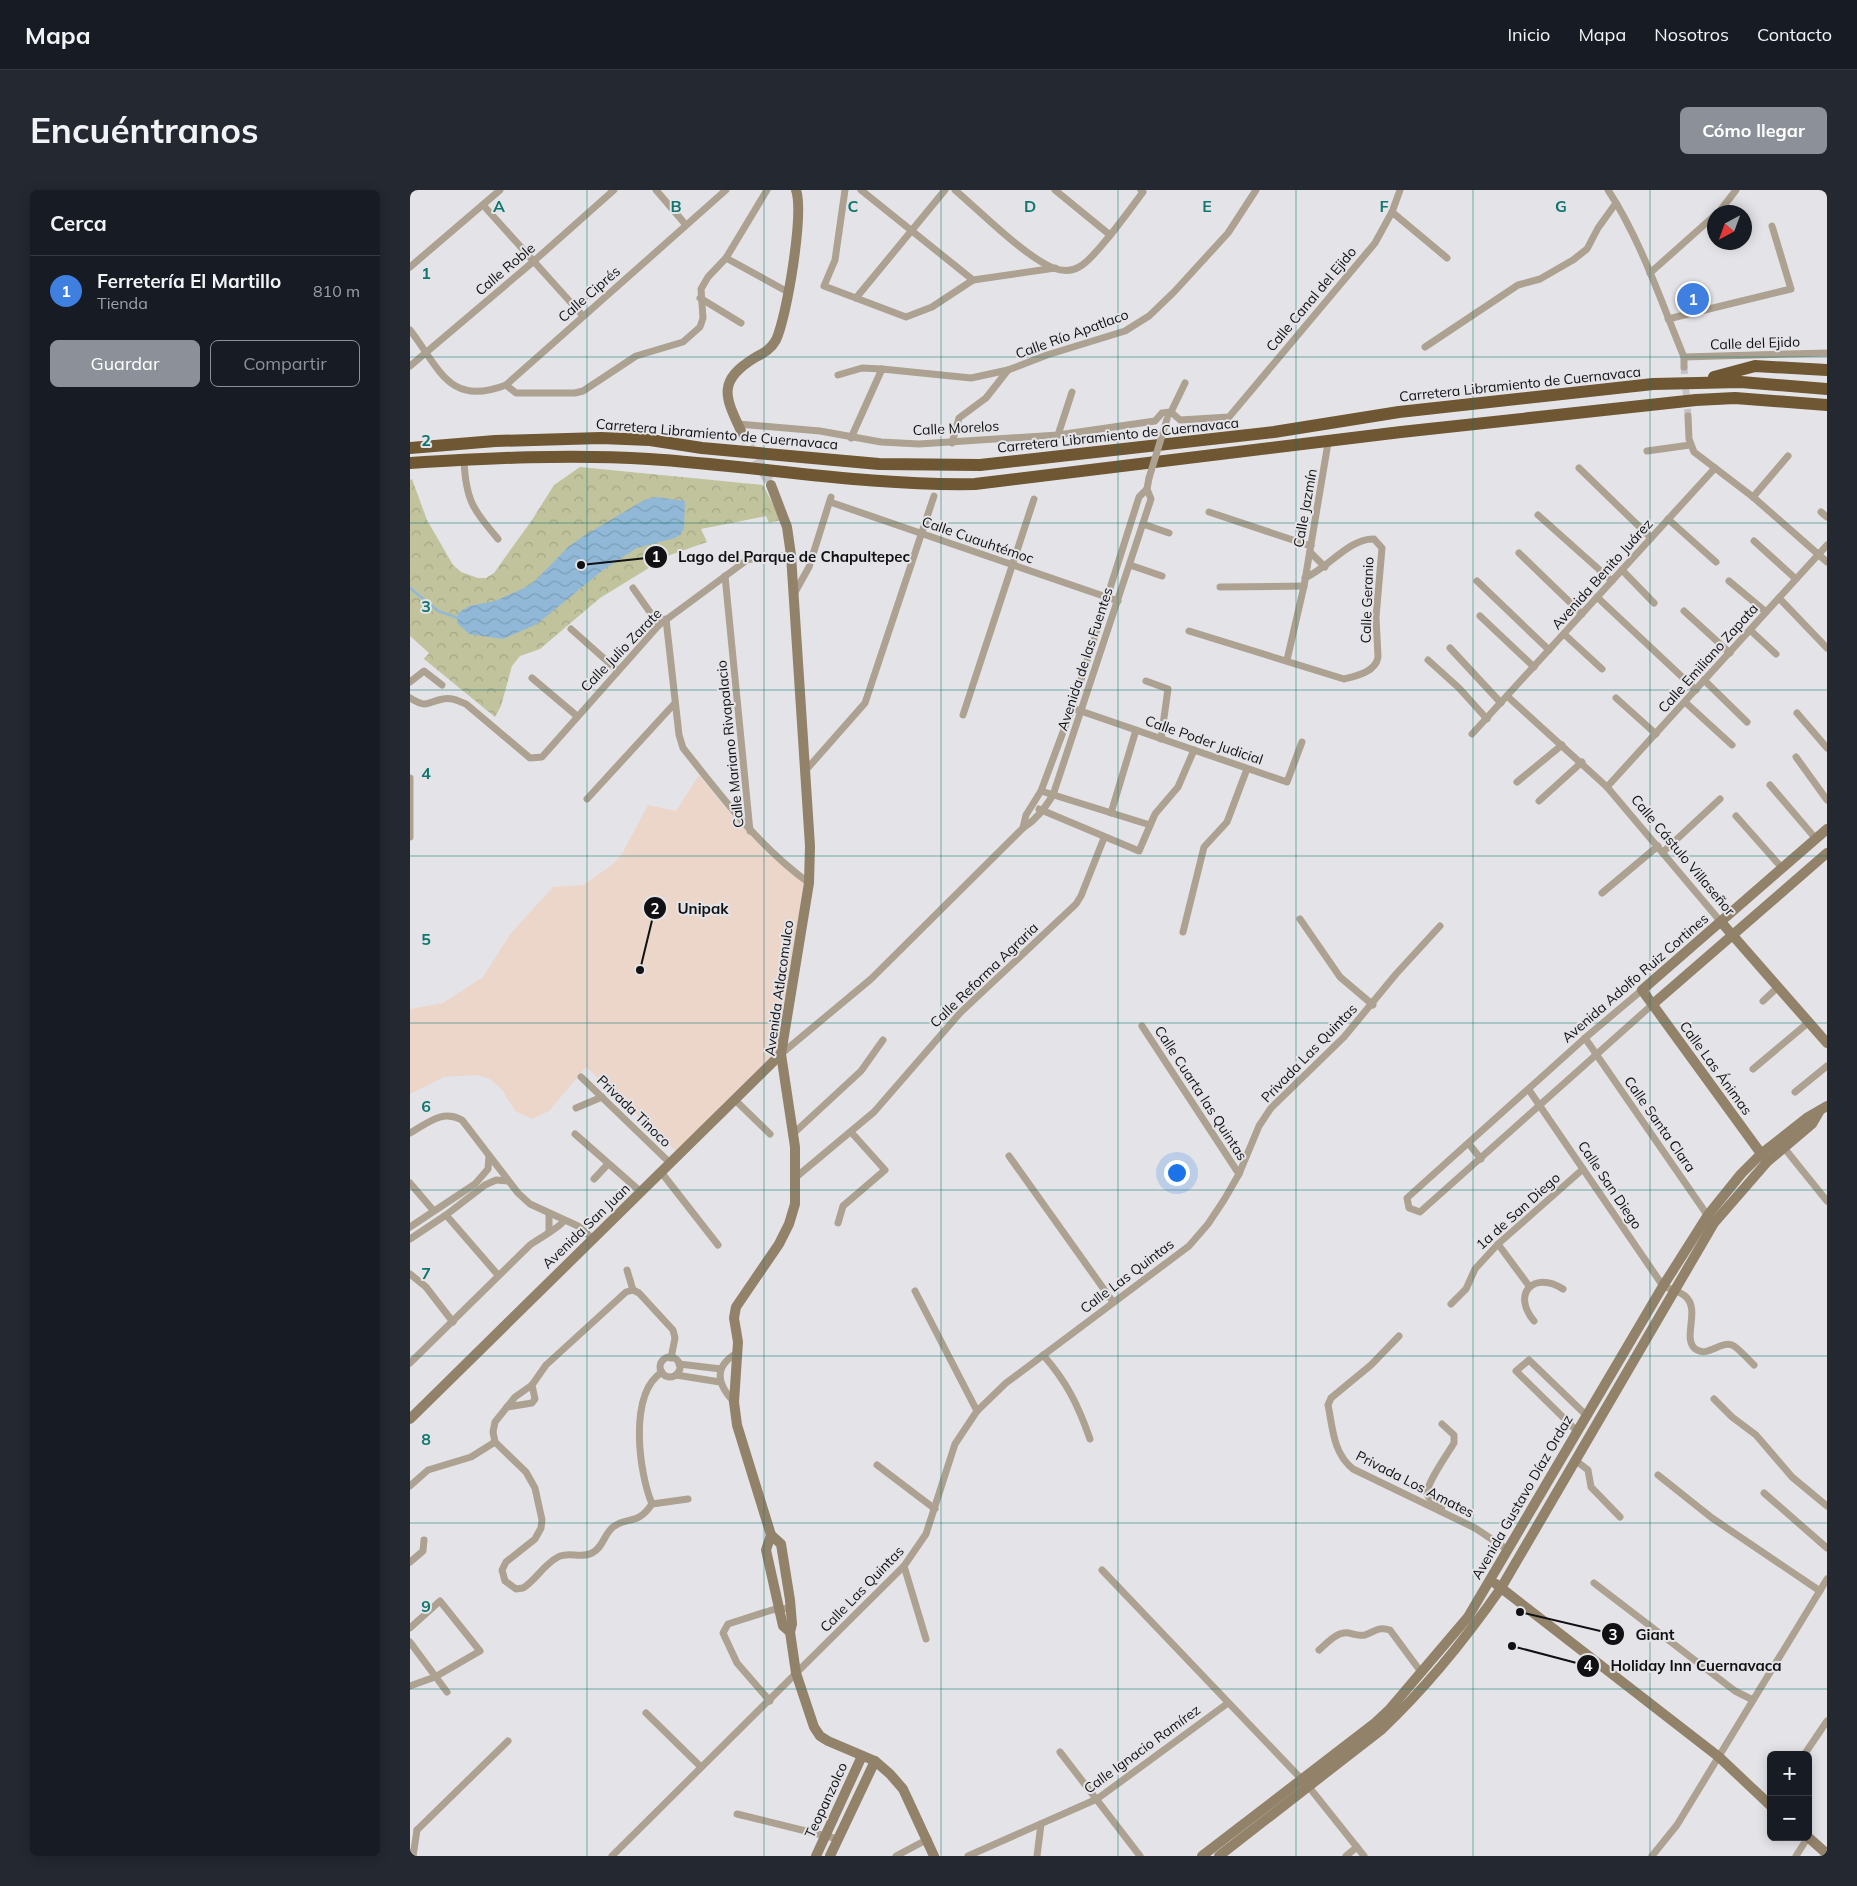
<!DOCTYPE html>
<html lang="es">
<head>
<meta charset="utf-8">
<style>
	:root { --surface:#171b24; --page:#242831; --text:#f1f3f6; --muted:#9ea1a6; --line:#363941; --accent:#8c9099 }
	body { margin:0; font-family:Mulish,sans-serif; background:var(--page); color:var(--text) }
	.controls { position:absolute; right:15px; bottom:15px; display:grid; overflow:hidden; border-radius:8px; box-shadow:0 2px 12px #0003 }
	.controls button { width:45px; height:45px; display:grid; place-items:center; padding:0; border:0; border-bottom:1px solid var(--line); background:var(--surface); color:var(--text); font:25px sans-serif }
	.compass { position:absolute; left:1297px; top:15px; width:45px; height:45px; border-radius:50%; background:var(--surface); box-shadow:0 2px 12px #0003; rotate:221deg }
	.you { position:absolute; left:766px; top:982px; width:18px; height:18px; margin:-12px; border:4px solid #fff; border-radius:50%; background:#1a73e8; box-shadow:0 0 0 8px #1a73e833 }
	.badge { display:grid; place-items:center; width:32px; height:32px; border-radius:50%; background:var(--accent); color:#fff; font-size:16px; font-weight:700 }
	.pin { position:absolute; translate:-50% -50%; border:2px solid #fff; box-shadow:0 1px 5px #0006 }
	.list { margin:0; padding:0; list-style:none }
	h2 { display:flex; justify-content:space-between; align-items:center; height:65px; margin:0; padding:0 20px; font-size:21px }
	h2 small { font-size:16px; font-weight:400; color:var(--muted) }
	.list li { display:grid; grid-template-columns:32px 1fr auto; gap:15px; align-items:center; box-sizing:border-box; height:70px; padding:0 20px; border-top:1px solid var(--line) }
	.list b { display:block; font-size:19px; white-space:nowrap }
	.list p { margin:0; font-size:16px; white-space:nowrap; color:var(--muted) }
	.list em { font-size:16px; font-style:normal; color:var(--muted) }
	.actions { display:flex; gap:10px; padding:15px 20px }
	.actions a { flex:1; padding:11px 0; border:1px solid var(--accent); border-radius:8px; text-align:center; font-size:18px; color:var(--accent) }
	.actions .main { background:var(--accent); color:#fff }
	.map { position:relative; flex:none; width:1417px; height:1666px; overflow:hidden; border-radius:8px }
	header { display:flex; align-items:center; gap:30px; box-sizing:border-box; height:70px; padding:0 25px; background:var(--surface); border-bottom:1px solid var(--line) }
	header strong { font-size:24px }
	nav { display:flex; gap:28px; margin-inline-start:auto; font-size:18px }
	.intro { display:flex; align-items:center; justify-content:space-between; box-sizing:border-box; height:120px; padding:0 30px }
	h1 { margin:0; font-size:35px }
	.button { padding:12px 22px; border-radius:8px; background:var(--accent); color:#fff; font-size:18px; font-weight:700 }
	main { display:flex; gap:30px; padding:0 30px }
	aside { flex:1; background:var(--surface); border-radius:8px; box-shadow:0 2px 12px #0003 }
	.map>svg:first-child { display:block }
	.industrial { fill:#ecd6c9 }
	.forest { fill:url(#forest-crowns) }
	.water { fill:url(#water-waves) }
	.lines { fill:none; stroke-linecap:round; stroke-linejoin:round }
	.stream { stroke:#91b9d7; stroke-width:2.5 }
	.street-tunnel { stroke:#c4c4c8; stroke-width:7; stroke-dasharray:7 3.5; stroke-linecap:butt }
	.secondary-tunnel { stroke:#c4c4c8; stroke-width:10; stroke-dasharray:10 5; stroke-linecap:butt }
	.street { stroke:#ada291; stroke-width:7 }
	.secondary { stroke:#928269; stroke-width:10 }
	.highway { stroke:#6e5732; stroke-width:12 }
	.street-bridge { stroke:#ada291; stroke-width:7 }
	.grid { fill:none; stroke:#0f766e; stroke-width:1; stroke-opacity:0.55 }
	.labels { text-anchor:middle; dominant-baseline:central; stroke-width:4; stroke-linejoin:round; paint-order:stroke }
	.street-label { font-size:14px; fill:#111113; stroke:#e4e4e8 }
	.grid-label { font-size:16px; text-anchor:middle; font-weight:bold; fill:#0f766e; stroke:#e4e4e8; stroke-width:4; stroke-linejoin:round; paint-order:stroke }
	.leader { fill:none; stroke:#111113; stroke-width:2 }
	.callout-dot { fill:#111113; stroke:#e4e4e8; stroke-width:2 }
	.mark-label { font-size:15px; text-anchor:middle; font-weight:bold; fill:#fff }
	.callout-label { font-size:15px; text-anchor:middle; font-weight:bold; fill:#111113; stroke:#e4e4e8; stroke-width:4; stroke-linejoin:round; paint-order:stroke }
</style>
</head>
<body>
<header>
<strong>Mapa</strong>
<nav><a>Inicio</a><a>Mapa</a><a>Nosotros</a><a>Contacto</a></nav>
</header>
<div class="intro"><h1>Encuéntranos</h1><a class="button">Cómo llegar</a></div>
<main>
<aside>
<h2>Cerca<small></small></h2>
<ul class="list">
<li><span class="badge" style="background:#3f7fe0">1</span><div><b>Ferretería El Martillo</b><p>Tienda</p></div><em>810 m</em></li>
</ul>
<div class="actions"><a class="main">Guardar</a><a>Compartir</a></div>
</aside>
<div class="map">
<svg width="1417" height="1666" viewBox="0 0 1417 1666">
	<defs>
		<pattern id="forest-crowns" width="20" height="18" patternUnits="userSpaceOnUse" patternTransform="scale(1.25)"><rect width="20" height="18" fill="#c1c39d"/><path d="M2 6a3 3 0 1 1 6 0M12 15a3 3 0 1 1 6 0" fill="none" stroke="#a5a686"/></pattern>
		<pattern id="water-waves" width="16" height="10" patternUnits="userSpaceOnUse" patternTransform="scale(1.25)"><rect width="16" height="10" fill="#91b9d7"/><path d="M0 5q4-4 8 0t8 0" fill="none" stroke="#7c9eb8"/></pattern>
	</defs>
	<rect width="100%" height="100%" fill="#e4e4e8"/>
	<!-- industrial -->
	<path class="industrial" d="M289,585L309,610L361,667L398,694L372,856L266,961L176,877L139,921L122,929L105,921L93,901L80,889L67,885L34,887L0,904V819L33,813L73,787L101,743L143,697L173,695L202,675L212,664L238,615L266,621Z"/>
	<!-- forest -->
	<path class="forest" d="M170,277L353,295L371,330L359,333L356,326L291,339L297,352L260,365L190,408L130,459L110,466L102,476L91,516L85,527L14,469L19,463L0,446V290L2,289L17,330L43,375L51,382L68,388H76L84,383L91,373L122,330L144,295Z"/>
	<!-- water -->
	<path class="water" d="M246,307L275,311L274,338L271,344L265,348L227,358L193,380L127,434L93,449L59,444L47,433L48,423L59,416L85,411L114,398L126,390L158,357L172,347L234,310Z"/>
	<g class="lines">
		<!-- stream -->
		<path class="stream" d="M0,398L28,421L48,428"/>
		<!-- street-tunnel -->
		<path class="street-tunnel" d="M1274,177L1278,226"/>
		<!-- secondary-tunnel -->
		<path class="secondary-tunnel" d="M332,243L361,295"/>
		<!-- street -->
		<g class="street">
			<path d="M246,0L276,35"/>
			<path d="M435,0L425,70L414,96L496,127L522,117L563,90L645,78"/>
			<path d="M451,0L563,90"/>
			<path d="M545,0C572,23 613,65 643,78C652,81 661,82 669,77C684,70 721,18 733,2L731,0"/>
			<path d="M645,0L700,45"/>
			<path d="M1198,0C1230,48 1252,114 1274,167V177"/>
			<path d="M73,15L173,126"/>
			<path d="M982,22L1037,68"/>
			<path d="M1309,22L1326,0"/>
			<path d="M316,68L378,102"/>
			<path d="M0,77L90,0"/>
			<path d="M1240,83L1304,26"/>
			<path d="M290,108L331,133"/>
			<path d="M446,108L535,0"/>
			<path d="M1258,129L1381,99L1362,36"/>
			<path d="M0,140C30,179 39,217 96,195L316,0"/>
			<path d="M1015,157L1108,95L1130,89L1163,70L1177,59L1188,38L1206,13"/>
			<path d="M1274,167L1417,163"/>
			<path d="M0,176L124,71L204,0"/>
			<path d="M428,185L452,178L472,179L561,188L598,180L637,165L715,141L739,126L764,102L818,43L846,0"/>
			<path d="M96,195L106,203H165L173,201L226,166L273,152L290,137L293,128L291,99L298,87L316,68L357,0"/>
			<path d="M760,224L775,193"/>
			<path d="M1278,226L1279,249L1284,262L1343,307L1417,372"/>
			<path d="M328,234L410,241L471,252L509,254L648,245L745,231L752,223L761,222L770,230L819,227L965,53L982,22L990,0"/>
			<path d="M648,245L662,202"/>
			<path d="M441,248L472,179"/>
			<path d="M542,253L549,228L576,208L598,180"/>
			<path d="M1237,261L1280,255"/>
			<path d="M54,271C56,311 63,319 88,349"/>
			<path d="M1169,278L1241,348"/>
			<path d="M1343,307L1378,266"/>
			<path d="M420,312L708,411"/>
			<path d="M799,322L901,356"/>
			<path d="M1411,322L1417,327"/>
			<path d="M1128,325L1202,391"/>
			<path d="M1258,329L1306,372"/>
			<path d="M733,334L759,343"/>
			<path d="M1344,351L1386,389"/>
			<path d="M900,362L915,377"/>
			<path d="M1109,363L1172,424"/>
			<path d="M720,375L752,386"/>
			<path d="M1212,380L1244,413"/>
			<path d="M315,386L340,641"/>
			<path d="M1067,391L1139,460"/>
			<path d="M1319,391L1356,422"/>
			<path d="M810,397L894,396"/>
			<path d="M223,398L249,435"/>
			<path d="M384,404L399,377L421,307"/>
			<path d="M1187,407L1286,500"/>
			<path d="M1369,408L1417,458"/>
			<path d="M1274,421L1320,463"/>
			<path d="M1070,426L1124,477"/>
			<path d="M256,429L269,545L273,558C312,607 348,656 399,693"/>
			<path d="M161,439L207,480"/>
			<path d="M1340,440L1366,464"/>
			<path d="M779,441L934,489C946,486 966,482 968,467L966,427L972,358L964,349C940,348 919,377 895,388"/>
			<path d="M1154,444L1192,479"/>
			<path d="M1040,458L1091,513"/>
			<path d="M877,470L894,396L918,253"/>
			<path d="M1018,470L1049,498L1077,529"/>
			<path d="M122,488L167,526"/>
			<path d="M1294,490L1337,532"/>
			<path d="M736,491L758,499L751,549"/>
			<path d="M0,492L14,481L32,495"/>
			<path d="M1097,506L1197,597L1311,732"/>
			<path d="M0,508C18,519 16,512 33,509C41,507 49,511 56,514L120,568L132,567L249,435L337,370L350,367L381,365"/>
			<path d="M1206,508L1246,544"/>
			<path d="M1275,512L1322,555"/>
			<path d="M662,518L877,592L892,552"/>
			<path d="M1387,523L1417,558"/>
			<path d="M553,525L624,309"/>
			<path d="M1062,544L1305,278"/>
			<path d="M1386,567L1417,610"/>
			<path d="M396,580L455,513L524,306"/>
			<path d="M0,588V647"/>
			<path d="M1107,592L1152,555"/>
			<path d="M1360,595L1406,649"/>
			<path d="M1197,597L1417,355"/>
			<path d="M631,601L740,635"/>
			<path d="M177,609L265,513"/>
			<path d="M1129,611L1172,572"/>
			<path d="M629,619L729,661L745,624L768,597L784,560"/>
			<path d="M701,623L726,540"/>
			<path d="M1326,626L1372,678"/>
			<path d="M613,638L616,625L631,601L662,518L729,307L737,299"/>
			<path d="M1253,662L1310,609"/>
			<path d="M1192,703L1248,656"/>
			<path d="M890,729L930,787L963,815"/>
			<path d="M773,742L794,657L817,632L837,579"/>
			<path d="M1232,800L1175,848L997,1008L999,1018L1010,1022L1243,814"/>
			<path d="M1353,811L1368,797"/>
			<path d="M732,836L829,984"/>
			<path d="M1175,848L1300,1029"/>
			<path d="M371,864L461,789L613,638C627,629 634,619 643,605L741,309L737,299L739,288"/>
			<path d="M1343,879L1399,832"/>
			<path d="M171,887L260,973"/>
			<path d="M1119,900L1253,1096C1260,1099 1269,1101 1275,1106C1292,1120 1270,1150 1287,1160C1299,1167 1312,1149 1324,1156C1331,1161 1338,1169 1344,1175"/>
			<path d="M1385,902L1417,876"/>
			<path d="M324,909L360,944"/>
			<path d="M166,918L192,907"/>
			<path d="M0,943C18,933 32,919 52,930L108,1003L120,1014L168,1036L182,1048"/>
			<path d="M384,943L451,881L473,850"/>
			<path d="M165,944L231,1002"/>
			<path d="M1059,954L1071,969"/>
			<path d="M1371,954L1417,1011"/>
			<path d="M599,966L703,1112"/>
			<path d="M251,982L308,1055"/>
			<path d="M385,988L464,922L550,823L666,714L671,706L694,648"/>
			<path d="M184,989L198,974"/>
			<path d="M0,993L23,1020"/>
			<path d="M36,1025L88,1085"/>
			<path d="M428,1033L433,1016L475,980L441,942"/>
			<path d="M0,1037L65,994L78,979L79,966"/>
			<path d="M139,1041V1024"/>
			<path d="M0,1049L36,1025L75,995L86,990L98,991"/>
			<path d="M1088,1054L1119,1096"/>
			<path d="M217,1080L223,1100"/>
			<path d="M0,1084L16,1097L43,1132"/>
			<path d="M505,1101L567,1221"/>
			<path d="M1041,1114L1056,1099L1065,1079L1088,1054L1173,979"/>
			<path d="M1124,1131C1101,1104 1124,1080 1153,1099"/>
			<path d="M989,1146L961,1175L921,1208L918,1215C923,1239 923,1263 943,1279L1065,1338L1098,1360"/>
			<path d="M633,1165C657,1192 668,1215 680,1249"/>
			<circle cx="260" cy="1177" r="10"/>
			<path d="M261,1168L265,1148L263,1140L229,1103L223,1100L216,1102L136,1175L122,1195L105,1207L85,1232L83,1242L85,1252L116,1282L125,1298L132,1330L131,1338L125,1349L96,1372L92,1380L95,1391L106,1399L113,1398C126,1390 133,1375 148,1367C159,1361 170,1369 182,1363C193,1358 194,1344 203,1337C219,1325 226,1337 242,1314L278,1309"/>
			<path d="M0,1173L120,1055C131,1047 146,1040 154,1031"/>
			<path d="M269,1174L311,1179"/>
			<path d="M266,1185L310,1192"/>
			<path d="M1304,1209L1322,1227L1346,1245L1382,1287L1417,1316"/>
			<path d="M324,1212C307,1194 303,1177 327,1163"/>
			<path d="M97,1217L122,1213L125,1209L122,1195"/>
			<path d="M1167,1241L1106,1181L1119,1170L1176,1225"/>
			<path d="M1165,1270L1178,1280L1181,1297L1210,1327"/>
			<path d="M467,1275L525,1319"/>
			<path d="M1248,1285L1302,1328L1410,1401"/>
			<path d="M0,1296L18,1280L61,1267L85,1252"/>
			<path d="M1354,1303L1417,1358"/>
			<path d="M242,1314C229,1283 218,1204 252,1182"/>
			<path d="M1031,1320L1032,1316C1028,1314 1018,1310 1017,1304C1016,1294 1038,1263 1044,1253V1245L1032,1234"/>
			<path d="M0,1372L13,1361L14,1350"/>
			<path d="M494,1376L516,1449"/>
			<path d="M692,1380L899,1597L954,1666"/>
			<path d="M1184,1393L1325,1501L1343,1510"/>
			<path d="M0,1438L30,1411L70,1461L25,1487L0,1496"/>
			<path d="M0,1452L37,1502"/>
			<path d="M909,1460C917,1453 927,1441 939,1443C943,1444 950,1446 955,1445C965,1442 968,1436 980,1440L1011,1482"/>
			<path d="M360,1511L327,1473L313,1443L318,1434L362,1420L380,1418"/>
			<path d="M236,1523L291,1577"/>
			<path d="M650,1562L730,1666"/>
			<path d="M1394,1565L1417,1531"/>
			<path d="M327,1624L428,1649"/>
			<path d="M7,1640L98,1551"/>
			<path d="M3,1666L7,1640"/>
			<path d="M202,1666L494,1376L516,1344L545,1254L567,1221L596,1193L779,1056L798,1034L814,1010L829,984L849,936L861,918L934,847L986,784L1030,736"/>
			<path d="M486,1666L518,1649"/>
			<path d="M558,1666L687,1609L818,1513"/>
			<path d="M627,1666L631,1634"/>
			<path d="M936,1666L947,1657"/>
			<path d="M1242,1666L1267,1635L1417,1389"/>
			<path d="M1386,1666L1398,1647"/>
		</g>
		<!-- secondary -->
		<g class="secondary">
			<path d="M332,243C315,207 306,191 346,167C354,163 361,159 366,150C377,126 394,24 386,0"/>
			<path d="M361,295L377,337L381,365L400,656L399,693L371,864L385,957V1014L379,1034L369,1054L326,1117L324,1128L328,1152L324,1212L327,1235L361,1345L371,1354L380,1410L382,1434L380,1442L386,1483L404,1537L410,1546L418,1551L465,1571L480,1584L493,1599L524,1666"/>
			<path d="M1311,732L1417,853"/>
			<path d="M1243,814L1417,663"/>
			<path d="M1355,969L1232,800L1417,639"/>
			<path d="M0,1229L371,864"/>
			<path d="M361,1345L356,1360L373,1436L380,1442"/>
			<path d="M1086,1394L1309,1567L1361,1616"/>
			<path d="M1398,1647L1417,1664"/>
			<path d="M406,1666L452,1566"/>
			<path d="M420,1666L465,1571"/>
			<path d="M792,1666L965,1533L979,1520L1058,1427L1253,1096L1298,1025L1331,984L1351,964L1398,927L1417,916"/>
			<path d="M809,1666L971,1540C1016,1498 1056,1448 1091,1398L1304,1033L1357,972L1402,934L1409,922"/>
		</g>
		<!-- highway -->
		<g class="highway">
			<path d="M1304,187L1345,176L1417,180"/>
			<path d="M0,258L85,251L191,248L240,250L292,258L469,274L570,275L864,242L989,222L1243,194L1331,192L1417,199"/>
			<path d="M0,273C79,268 160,264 239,269C348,276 456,296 565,294L991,242L1286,210L1325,208L1417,215"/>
		</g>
		<!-- street-bridge -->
		<path class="street-bridge" d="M739,288L757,229"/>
	</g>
	<!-- grid -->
	<path class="grid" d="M177,0V1666M354,0V1666M531,0V1666M708,0V1666M886,0V1666M1063,0V1666M1240,0V1666M0,167H1417M0,333H1417M0,500H1417M0,666H1417M0,833H1417M0,1000H1417M0,1166H1417M0,1333H1417M0,1499H1417"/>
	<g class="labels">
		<!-- street labels -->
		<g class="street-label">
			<text transform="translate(95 79) rotate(-40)">Calle Roble</text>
			<text transform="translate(179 104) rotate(-41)">Calle Ciprés</text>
			<text transform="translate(901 109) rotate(-50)">Calle Canal del Ejido</text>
			<text transform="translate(662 144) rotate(-20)">Calle Río Apatlaco</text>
			<text transform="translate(1345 153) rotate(-2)">Calle del Ejido</text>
			<text transform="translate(1110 194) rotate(-6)">Carretera Libramiento de Cuernavaca</text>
			<text transform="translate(546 238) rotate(-3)">Calle Morelos</text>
			<text transform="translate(307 244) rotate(5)">Carretera Libramiento de Cuernavaca</text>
			<text transform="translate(708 245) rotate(-6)">Carretera Libramiento de Cuernavaca</text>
			<text transform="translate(895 318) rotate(-80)">Calle Jazmín</text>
			<text transform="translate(568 350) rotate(19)">Calle Cuauhtémoc</text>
			<text transform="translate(1192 384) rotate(-48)">Avenida Benito Juárez</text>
			<text transform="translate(957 410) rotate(-88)">Calle Geranio</text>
			<text transform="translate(211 460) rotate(-46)">Calle Julio Zarate</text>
			<text transform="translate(1298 468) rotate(-48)">Calle Emiliano Zapata</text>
			<text transform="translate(675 469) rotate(-72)">Avenida de las Fuentes</text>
			<text transform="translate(794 550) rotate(19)">Calle Poder Judicial</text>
			<text transform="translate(320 554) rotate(-96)">Calle Mariano Rivapalacio</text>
			<text transform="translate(1273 665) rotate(50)">Calle Cástulo Villaseñor</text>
			<text transform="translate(574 785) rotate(-44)">Calle Reforma Agraria</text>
			<text transform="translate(1225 788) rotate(-41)">Avenida Adolfo Ruiz Cortines</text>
			<text transform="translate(369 798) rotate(-82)">Avenida Atlacomulco</text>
			<text transform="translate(899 863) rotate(-46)">Privada Las Quintas</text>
			<text transform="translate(1306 878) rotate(54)">Calle Las Ánimas</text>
			<text transform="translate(791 903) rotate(57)">Calle Cuarta las Quintas</text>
			<text transform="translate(224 921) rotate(44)">Privada Tinoco</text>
			<text transform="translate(1250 934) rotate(55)">Calle Santa Clara</text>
			<text transform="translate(1200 995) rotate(56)">Calle San Diego</text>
			<text transform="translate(1108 1021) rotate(-42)">1a de San Diego</text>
			<text transform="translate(176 1036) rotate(-44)">Avenida San Juan</text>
			<text transform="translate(717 1086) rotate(-37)">Calle Las Quintas</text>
			<text transform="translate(1005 1294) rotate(27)">Privada Los Amates</text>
			<text transform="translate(1112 1307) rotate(-60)">Avenida Gustavo Díaz Ordaz</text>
			<text transform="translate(452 1399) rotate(-46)">Calle Las Quintas</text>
			<text transform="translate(732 1559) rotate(-36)">Calle Ignacio Ramírez</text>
			<text transform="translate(416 1610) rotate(-65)">Teopanzolco</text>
		</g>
	</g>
	<g class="grid-label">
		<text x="89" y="22">A</text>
		<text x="266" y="22">B</text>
		<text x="443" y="22">C</text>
		<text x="620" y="22">D</text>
		<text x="797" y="22">E</text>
		<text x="974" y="22">F</text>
		<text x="1151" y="22">G</text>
		<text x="16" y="89">1</text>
		<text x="16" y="256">2</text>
		<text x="16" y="422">3</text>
		<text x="16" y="589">4</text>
		<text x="16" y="755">5</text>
		<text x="16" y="922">6</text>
		<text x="16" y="1089">7</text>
		<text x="16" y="1255">8</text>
		<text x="16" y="1422">9</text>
	</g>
	<!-- callouts -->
	<path class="leader" d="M171 375L246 367M230 780L245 718M1110 1422L1203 1444M1102 1456L1178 1476"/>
	<g class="callout-dot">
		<circle cx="171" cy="375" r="5"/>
		<circle cx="230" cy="780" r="5"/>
		<circle cx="1110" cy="1422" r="5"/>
		<circle cx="1102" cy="1456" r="5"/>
		<circle cx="246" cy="367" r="12"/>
		<circle cx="245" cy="718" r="12"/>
		<circle cx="1203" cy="1444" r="12"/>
		<circle cx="1178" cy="1476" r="12"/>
	</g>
	<g class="mark-label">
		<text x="246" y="372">1</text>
		<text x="245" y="724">2</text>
		<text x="1203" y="1450">3</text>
		<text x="1178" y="1481">4</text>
	</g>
	<g class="callout-label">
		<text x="384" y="372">Lago del Parque de Chapultepec</text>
		<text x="293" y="724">Unipak</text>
		<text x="1245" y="1450">Giant</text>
		<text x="1286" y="1481">Holiday Inn Cuernavaca</text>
	</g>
</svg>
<div class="controls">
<button>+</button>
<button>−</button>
</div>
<svg class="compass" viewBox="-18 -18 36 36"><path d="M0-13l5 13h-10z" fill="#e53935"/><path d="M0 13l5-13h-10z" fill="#9ea1a6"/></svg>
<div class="you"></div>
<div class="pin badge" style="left:1283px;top:109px;background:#3f7fe0">1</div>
</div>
</main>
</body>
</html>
